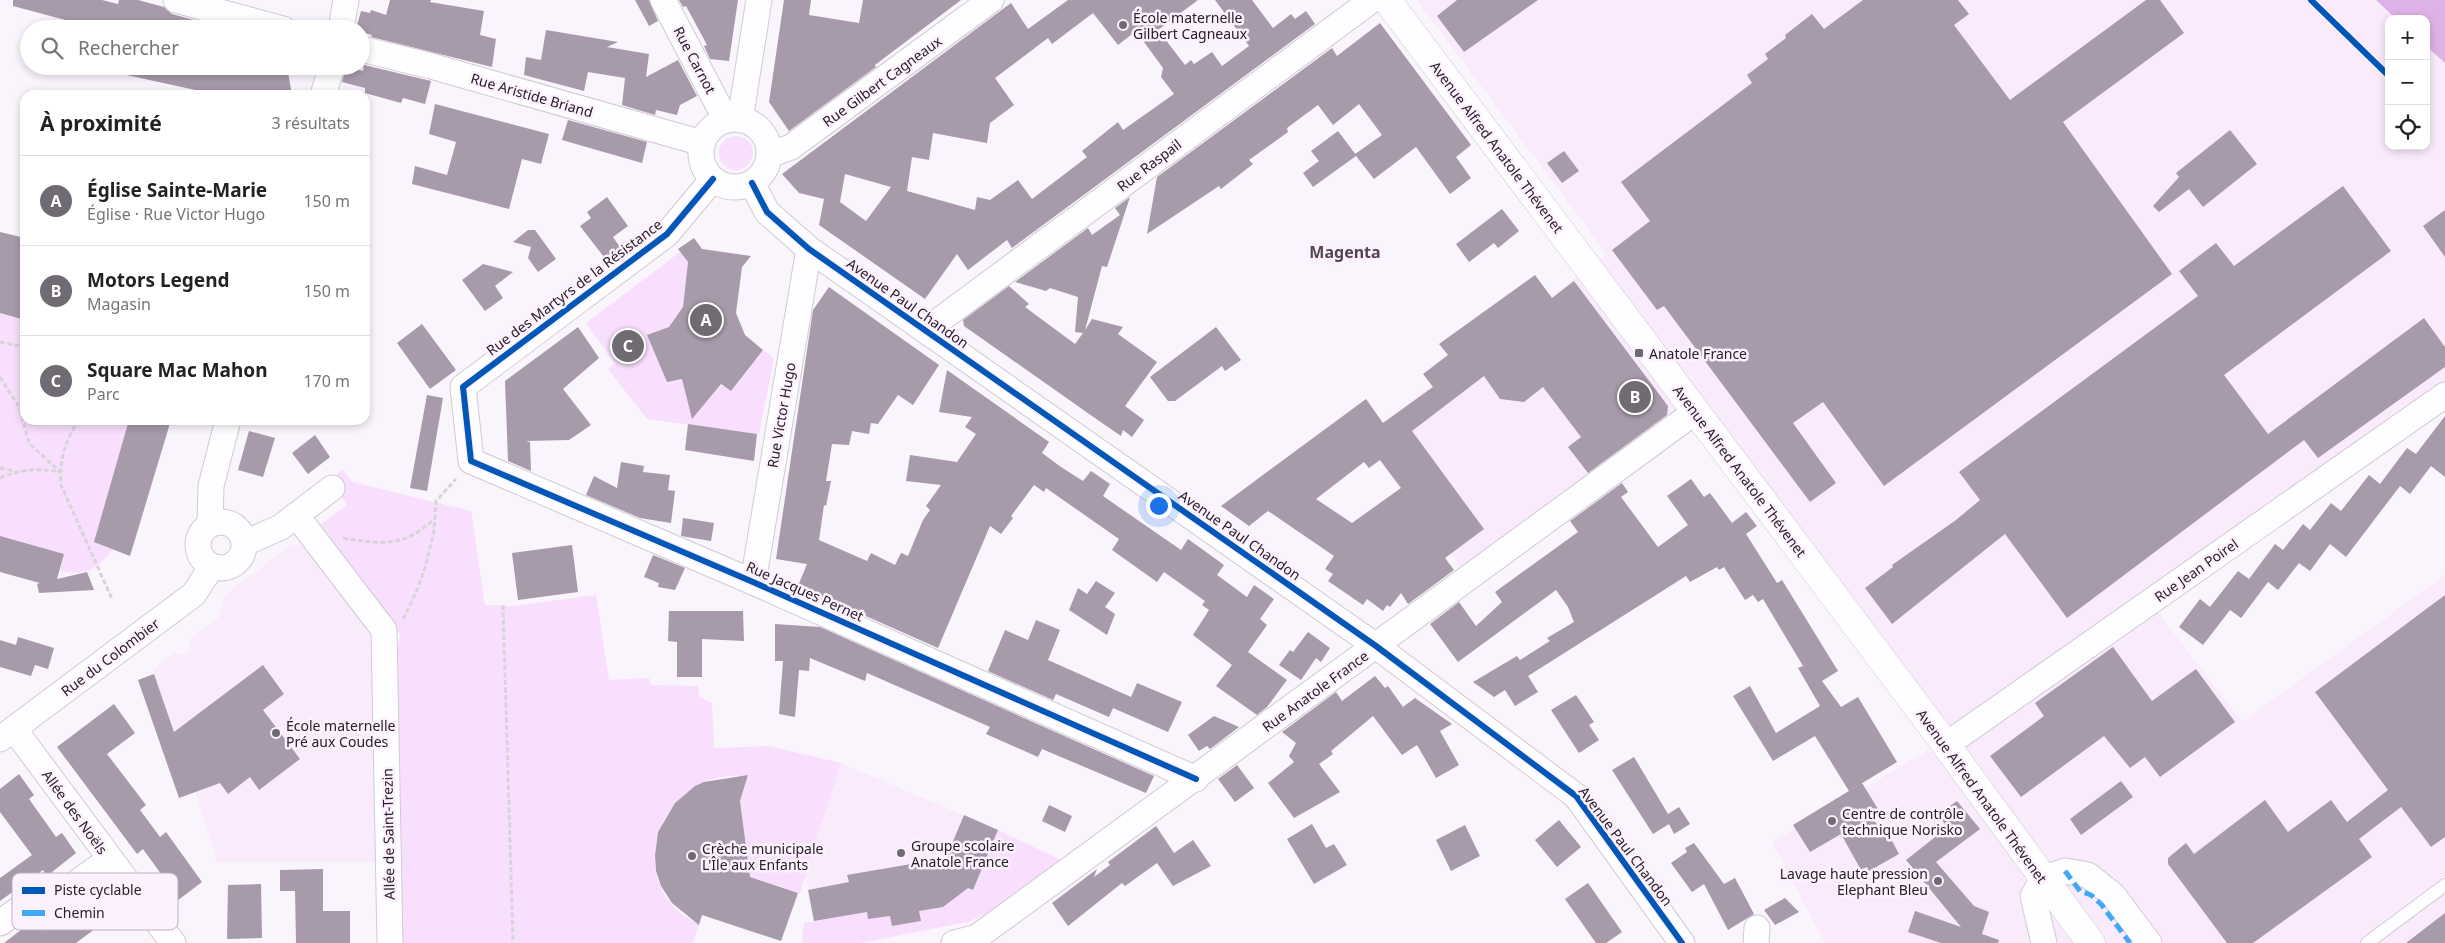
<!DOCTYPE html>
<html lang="fr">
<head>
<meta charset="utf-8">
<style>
	:root { --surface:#fff; --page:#f2f2f2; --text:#222; --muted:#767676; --line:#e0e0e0; --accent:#706b72 }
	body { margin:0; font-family:"Noto Sans",sans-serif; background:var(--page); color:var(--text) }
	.controls { position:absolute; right:15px; top:15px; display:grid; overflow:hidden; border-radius:10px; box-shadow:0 2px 8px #0003 }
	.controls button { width:45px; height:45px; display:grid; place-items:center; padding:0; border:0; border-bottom:1px solid var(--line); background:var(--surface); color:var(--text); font:25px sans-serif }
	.you { position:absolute; left:1158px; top:505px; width:18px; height:18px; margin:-12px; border:4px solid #fff; border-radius:50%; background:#1a73e8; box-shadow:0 0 0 8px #1a73e833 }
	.badge { display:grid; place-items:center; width:32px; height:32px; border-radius:50%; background:var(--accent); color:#fff; font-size:16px; font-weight:700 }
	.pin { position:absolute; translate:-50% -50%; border:2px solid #fff; box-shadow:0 1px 5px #0006 }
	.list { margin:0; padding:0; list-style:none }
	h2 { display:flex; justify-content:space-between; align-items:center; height:65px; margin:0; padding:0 20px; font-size:21px }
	h2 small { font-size:16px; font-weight:400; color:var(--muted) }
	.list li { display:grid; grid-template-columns:32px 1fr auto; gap:15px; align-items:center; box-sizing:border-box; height:90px; padding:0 20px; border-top:1px solid var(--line) }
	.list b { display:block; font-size:19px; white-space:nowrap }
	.list p { margin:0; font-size:16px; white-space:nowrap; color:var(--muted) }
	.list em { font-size:16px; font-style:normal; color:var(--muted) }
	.icon { flex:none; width:28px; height:28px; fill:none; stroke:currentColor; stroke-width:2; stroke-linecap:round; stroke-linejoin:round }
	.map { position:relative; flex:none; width:2445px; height:943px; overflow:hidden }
	.search { position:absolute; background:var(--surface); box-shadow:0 2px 8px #0003; left:20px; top:20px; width:350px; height:55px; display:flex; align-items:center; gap:12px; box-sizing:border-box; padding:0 18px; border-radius:28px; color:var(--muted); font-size:19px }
	.panel { position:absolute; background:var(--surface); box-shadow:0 2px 8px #0003; left:20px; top:90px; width:350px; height:335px; border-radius:15px }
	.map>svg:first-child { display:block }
	.built { fill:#f9ebfc }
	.green { fill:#f8dffd }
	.water { fill:#deb2e6 }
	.building { fill:#a79aaa; fill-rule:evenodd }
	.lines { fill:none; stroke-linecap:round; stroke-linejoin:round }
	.service-casing { stroke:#d0cbd2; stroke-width:14 }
	.minor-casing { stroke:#d0cbd2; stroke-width:27 }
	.secondary-casing { stroke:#d0cbd2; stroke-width:29 }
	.path { stroke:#d7d5d8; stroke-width:3; stroke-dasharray:5 2.5; stroke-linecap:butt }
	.service { stroke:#fefdff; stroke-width:12 }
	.minor { stroke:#fefdff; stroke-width:25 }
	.secondary { stroke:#fefdff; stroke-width:28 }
	.quiet { stroke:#3fa9f5; stroke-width:5; stroke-dasharray:10 5; stroke-linecap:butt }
	.cycleway-casing { stroke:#fdf0ff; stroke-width:9 }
	.cycleway { stroke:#0057b8; stroke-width:6 }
	.poi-dot { fill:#706b72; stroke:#fdf0ff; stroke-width:2 }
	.labels { text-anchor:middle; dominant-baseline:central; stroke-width:5; stroke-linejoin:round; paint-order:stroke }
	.poi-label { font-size:14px; fill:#262127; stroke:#fdf0ff; text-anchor:start }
	.street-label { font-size:14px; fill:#262127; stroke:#fdf0ff }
	.quarter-label { font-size:16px; font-weight:bold; fill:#524655; stroke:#fdf0ff }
	.key { fill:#fdf0ff; stroke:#bcb2be; stroke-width:1 }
	.key-label { font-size:14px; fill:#262127 }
</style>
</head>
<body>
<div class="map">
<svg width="2445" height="943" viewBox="0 0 2445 943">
	<rect width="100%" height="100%" fill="#faf4fc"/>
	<!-- built -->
	<g class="built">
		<path d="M1417,0H2376L2396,19H2389V146H2426V46L2445,63V382L1952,731L1700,393L1465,572L1362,438L1607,254Z"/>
		<path d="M292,544L303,545L376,637L379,862H217L195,792L154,674V669L174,653L183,656L190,650L189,640L218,618L225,595Z"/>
		<path d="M2445,575V943H1825L1772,842L1927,751H1959L2156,610L2242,722Z"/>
		<path d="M841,763L998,830L973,890L921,921L892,926L868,919L867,912L814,921L806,876Z"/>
	</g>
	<!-- green -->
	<g class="green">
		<circle cx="736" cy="153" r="17"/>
		<path d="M680,252L688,262L683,307L669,327L647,335L667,381C688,378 714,379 731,391L763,350L774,358L759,434L647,419L608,369L615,363L586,323Z"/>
		<path d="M0,313L25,320V420H129L113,549C97,570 86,576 60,571L64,554L0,536Z"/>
		<path d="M343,470L352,482L471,511L485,605L513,606L596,595L609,680L649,678L651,685L698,686L699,696L712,703L714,748L768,746L841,763L800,893L750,877L740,801L748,777C660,764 616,887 699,924L693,943H401L397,646L401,636L319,526L347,505L329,480Z"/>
		<path d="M998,830L1061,860L990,912L968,922L860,943H802L804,923L867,912L869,919L890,916L892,926L921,921L919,911L968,888L973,890Z"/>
	</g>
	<!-- water -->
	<path class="water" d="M2376,0H2445V63L2426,46V19H2396Z"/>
	<!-- building -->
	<g class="building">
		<path d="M13,0H102L118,4L119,0H138L164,7L172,14L227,29H169L139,21L137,29H99L13,6Z"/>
		<path d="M390,0H431L430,2L484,11L480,35L496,39L492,67L371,37L372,35L361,32V29H356L361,11L370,13L371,10L386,15Z"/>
		<path d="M635,0H649L658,21L649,26Z"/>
		<path d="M679,0H738L729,61L710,59L704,46L707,45L686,6L683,7Z"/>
		<path d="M784,0H811L809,15L859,23L863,0H961L875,65L876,67L789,131L769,102Z"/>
		<path d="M1068,0H1198L1158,30L1185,65L1191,60L1194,64L1212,52L1222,66L1249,46L1215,0H1252L1273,28L1291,14L1295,19L1306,11L1315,24L1012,248L1007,240L968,270L957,254L925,299L819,225L824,199L799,193L782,174L1011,3L1028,29ZM1093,13L1118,45L1136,31L1163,68L1161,77L1174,94L1123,130L1118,122L1082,151L1087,157L1032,199L1018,180L990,200L977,197L975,210L907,191L912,157L929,160L933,133L987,143L990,123L1014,105L995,78L1048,38L1052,44ZM845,174L891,187L866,221L840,202Z"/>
		<path d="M1457,0H1538L1464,52L1437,16Z"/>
		<path d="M1863,0H1958L1969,14L1954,25L2010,100L2146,0H2160L2184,33L2063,122L2172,274L1884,486L1823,402L1793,423L1836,483L1810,502L1664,306L1657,310L1612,250L1650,221L1621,182L1752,83L1747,75L1768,59L1765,54L1786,38L1785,35L1812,14L1824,29Z"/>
		<path d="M1380,23L1471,145L1456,157L1471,178L1450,194L1416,147L1374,179L1356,156L1313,187L1303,173L1319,161L1311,151L1338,131L1356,155L1355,154L1382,135L1359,104L1333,125L1318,105L1287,128L1288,132L1249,160L1253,164L1221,189L1219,186L1147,234L1157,177L1332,48L1337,56Z"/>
		<path d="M546,30L618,42L607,47L649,54L646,77L678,60L697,96L680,105L677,115L656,110L655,115L622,105L625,78L588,72L584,91L524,75L526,57L541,60Z"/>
		<path d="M364,65L431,81L425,104L403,98L401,103L365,93V88L342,82L346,66L363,71Z"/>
		<path d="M123,66H186L215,72L216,66H287L292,95H208L209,93L122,74Z"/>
		<path d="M435,104L549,134L541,164L522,159L509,209L412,184L415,166L447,175L456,142L429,134Z"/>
		<path d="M568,120L647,142L642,163L562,140Z"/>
		<path d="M2230,130L2257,164L2203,207L2189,189L2159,212L2153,206L2179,177L2176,173Z"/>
		<path d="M1564,151L1579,171L1562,183L1547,163Z"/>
		<path d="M2343,186L2391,251L2224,375L2268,434L2424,318L2445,347V367L2318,458L2304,440L2067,618L2005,534L1892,624L1865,588L1893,567L1892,565L1956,520L1980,500L1959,472L2198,296L2179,271L2216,243L2234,266Z"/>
		<path d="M607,197L628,226L613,237L622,250L607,261L580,226L591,218L587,212Z"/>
		<path d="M1130,197L1107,267L1102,266L1085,330L1092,319L1123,327L1118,334L1157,362L1125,406L1144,420L1132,437L1123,430L1121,436L1092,416L964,326L963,320L1009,286L1029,304L1025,307L1075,344L1083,333L1075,332L1078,297L1050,288L1046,291L1015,282L1088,228L1092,235L1120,215L1115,208Z"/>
		<path d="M1502,209L1519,231L1498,248L1494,243L1469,262L1456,244Z"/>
		<path d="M2445,210V257L2423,226Z"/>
		<path d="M528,230H535L556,259L538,272L528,258L531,247L513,242Z"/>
		<path d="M0,232L25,238V320L0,313Z"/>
		<path d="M694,238L702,249L751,256L742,267L736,313L745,335L763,350L731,391L721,384L692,419L682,379L667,382L647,335L669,327L683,307L688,262L678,249Z"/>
		<path d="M483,264L513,272L495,286L503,298L485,311L462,280Z"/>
		<path d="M1535,275L1552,298L1574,281L1668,406L1667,415L1588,473L1568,447L1581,437L1543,387L1524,402L1500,399L1484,376L1412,431L1484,529L1445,558L1454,570L1408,604L1401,593L1390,607L1387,605L1383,611L1367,599L1363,605L1328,581L1333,574L1325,569L1334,556L1268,511L1249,526L1221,506L1366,399L1383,423L1433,387L1423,374L1448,355L1439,344ZM1380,460L1401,488L1352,523L1316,499L1364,462L1369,468Z"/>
		<path d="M829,287L939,365L913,405L898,395L878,424L871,423L869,434L852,431L849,445L832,444L826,481H831L826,506L824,505L819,540L867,561L871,553L895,565L901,553L908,556L923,520L930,510L926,506L941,485L906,481L910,455L957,462L976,434L965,427L972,417L939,412L947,370L1049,442L1042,453L1061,467L1083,481L1091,471L1110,484L1103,496L1113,503L1181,550L1188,539L1224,565L1217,575L1247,597L1254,585L1274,599L1260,619L1267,625L1248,652L1287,680L1267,707L1257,715L1216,686L1232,665L1193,635L1209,610L1202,605L1205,601L1164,572L1157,582L1112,550L1119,539L1046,488L1044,492L1034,485L1011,516L1013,518L1001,534L990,526L938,648L798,586L807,564L776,559L813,310Z"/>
		<path d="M422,324L456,370L430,389L397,343Z"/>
		<path d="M578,327L599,358L563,389L591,425L569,440L526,441L530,442L531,471L508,461L505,381Z"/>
		<path d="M1216,327L1241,360L1225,371L1222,366L1175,401H1168L1150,377Z"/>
		<path d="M427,395L443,398L427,491L410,488Z"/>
		<path d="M2445,416V477L2431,466L2410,494L2400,486L2346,557L2330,544L2310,571L2299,563L2278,590L2268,582L2241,618L2230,610L2203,645L2179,627L2200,599L2210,607L2238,571L2249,579L2275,544L2283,550L2303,524L2310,530L2331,503L2341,511L2369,475L2380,484L2407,448L2416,454Z"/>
		<path d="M129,420H171L130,556L94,542Z"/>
		<path d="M688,424L757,434L754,461L685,450Z"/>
		<path d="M249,431L275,438L263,477L238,470Z"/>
		<path d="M315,435L330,457L308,474L292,453Z"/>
		<path d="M621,462L644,466L643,472L670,475L668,490L675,491L671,523L640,518L586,495L594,476L617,488Z"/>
		<path d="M1691,479L1704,497L1710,493L1732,523L1746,512L1757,526L1746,534L1777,583L1782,580L1838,671L1822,681L1841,707L1858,697L1897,762L1849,791L1815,736L1773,761L1733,696L1750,686L1776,733L1820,706L1798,668L1803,666L1763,599L1758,602L1753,595L1745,600L1724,567L1719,570L1717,567L1690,582L1686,576L1528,676L1538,692L1515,706L1505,690L1494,697L1473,682L1517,656L1520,660L1550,641L1547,638L1574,622L1568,607L1556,590L1458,662L1430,624L1459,602L1476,626L1502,602L1495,592L1578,532L1570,521L1622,483L1628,492L1621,497L1658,547L1688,525L1667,496Z"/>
		<path d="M683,518L714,523L711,541L681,536Z"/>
		<path d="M0,536L64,554L57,579L87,572L94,590L39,593L37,584L40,583L0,572Z"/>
		<path d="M572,545L578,592L518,600L512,553Z"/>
		<path d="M653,555L685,568L675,590L658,587L659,583L644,577Z"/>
		<path d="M1096,581L1115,593L1105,607L1115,614L1107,635L1069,610L1078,588L1087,594Z"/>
		<path d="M2445,595V837L2431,847L2401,807L2359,839L2372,857L2253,943H2227L2168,864V858L2186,843L2194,854L2265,800L2288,832L2331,800L2347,822L2388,790L2315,692Z"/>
		<path d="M669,611H743L744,641L702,639V677H677V642L668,641Z"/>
		<path d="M1036,620L1060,630L1048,660L1131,697L1137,683L1182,702L1168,732L1113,708L1109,717L1056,694L1053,700L988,671L1005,630L1028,640Z"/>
		<path d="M775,624L820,627L1154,776L1146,793L1042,749L1038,757L986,734L990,727L938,704L867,673L865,681L810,658L809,671L799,670L795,717L779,714L783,661H775Z"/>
		<path d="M1308,632L1330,648L1321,662L1316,658L1301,680L1279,665L1290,650L1293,652Z"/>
		<path d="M18,637L54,648L48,669L35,665L31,676L0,667V640L16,645Z"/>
		<path d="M2113,647L2152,701L2196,669L2235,722L2160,777L2145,757L2130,768L2104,736L2021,797L1990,756L2044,716L2035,703Z"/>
		<path d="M263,665L284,694L263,710L300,759L259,790L250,777L228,794L220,783L179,798L138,680L154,674L174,732Z"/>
		<path d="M1375,676L1385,688L1388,686L1403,707L1415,698L1452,724L1440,731L1459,765L1436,778L1417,745L1402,755L1373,716L1331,751L1333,754L1319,764L1340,792L1294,818L1268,783L1294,762L1289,756L1296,743L1282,732L1336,692L1342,701Z"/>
		<path d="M1576,695L1594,722L1589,725L1599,740L1579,753L1551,710Z"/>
		<path d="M114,704L135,733L107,754L146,805L140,810L160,837L166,832L202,882L173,904L158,883L164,878L143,849L137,854L57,747Z"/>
		<path d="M1214,716L1239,727L1210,749L1207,746L1199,751L1188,735Z"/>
		<path d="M1634,757L1668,814L1679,807L1690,824L1674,834L1669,824L1653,834L1612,770Z"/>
		<path d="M1237,765L1254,788L1235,802L1218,779Z"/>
		<path d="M19,774L34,795L29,799L56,837L62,833L76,853L47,876L43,870L0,901V878L32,855L0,812V789Z"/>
		<path d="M748,775L740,801L750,877L798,893L781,941L702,915L699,925L672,903L661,886L656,871L655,855L658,832L675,803L695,786L704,782Z"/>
		<path d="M2121,781L2133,797L2081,835L2070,819Z"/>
		<path d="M1862,783L1878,809L1870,814L1888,841L1891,839L1899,854L1869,871L1867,867L1861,870L1841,834L1810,852L1793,825Z"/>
		<path d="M1957,801L1980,829L1936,862L1974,906L1989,912L1982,934L1999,940L1998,943H1941L1908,932L1915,911L1961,927L1906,860L1948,827L1937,815Z"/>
		<path d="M1049,805L1072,816L1065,832L1042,821Z"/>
		<path d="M964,815L998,830L973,890L968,888L943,907L919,911L921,921L892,926L890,916L868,919L867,912L814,921L808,890L849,882L847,875L946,858Z"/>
		<path d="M1559,820L1581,847L1557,867L1535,840Z"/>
		<path d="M1312,824L1326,848L1334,844L1347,865L1314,884L1287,839Z"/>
		<path d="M1465,825L1480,856L1451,871L1436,840Z"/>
		<path d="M1156,826L1174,853L1193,840L1211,866L1173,886L1157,863L1125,886L1122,883L1068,926L1052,903L1097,869L1094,877L1110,865L1108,862Z"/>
		<path d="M1694,843L1724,884L1735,878L1754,914L1728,930L1704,884L1692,892L1671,863L1687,852L1685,848Z"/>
		<path d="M323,869V911H350V943H296L295,891H280V870Z"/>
		<path d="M1588,883L1622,932L1606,943H1596L1565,899Z"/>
		<path d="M261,884L262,938L227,939L228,885Z"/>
		<path d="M101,887L119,911L76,943H4L34,920L42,931Z"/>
		<path d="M1785,898L1799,912L1775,925L1764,910Z"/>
		<path d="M2445,913V943H2406Z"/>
	</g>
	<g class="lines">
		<!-- service casing -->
		<g class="service-casing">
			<path id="service" d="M2367,943L2445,885"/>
		</g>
		<!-- minor casing -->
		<g class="minor-casing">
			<g id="minor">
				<path d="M176,0L283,29"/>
				<path d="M663,0L726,120"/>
				<path d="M341,29L346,0"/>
				<path d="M361,49L431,66L702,143"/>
				<path d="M323,95L332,66"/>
				<circle cx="735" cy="153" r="34"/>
				<path d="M740,120L759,0"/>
				<path d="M769,155L791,147L991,0"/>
				<path d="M713,179L667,234L463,387L471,461L753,582L1196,779"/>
				<path d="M752,183L767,212L809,249L1376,646L1576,796L1682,943"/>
				<path d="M929,333L941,319L1372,0"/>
				<path d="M296,515L384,630L390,943"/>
				<circle cx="221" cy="545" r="23"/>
				<path d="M210,524L211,486L228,420"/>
				<path d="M245,543L281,527L332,488"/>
				<path d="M753,582L809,249"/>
				<path d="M14,729L173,943"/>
				<path d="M0,739L194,594L212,566"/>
				<path d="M1946,745L2445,395"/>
				<path d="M0,923L34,898L58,896L110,859"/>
				<path d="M954,943L977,937L1695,412"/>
				<path d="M1756,943L1757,928"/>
				<path d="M2044,943L2033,896L2043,879L2065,871L2088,875L2113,895L2149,943"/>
			</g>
		</g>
		<!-- secondary casing -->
		<g class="secondary-casing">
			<path id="secondary" d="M1387,0L1946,745L2091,943"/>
		</g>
		<!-- path -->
		<g class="path">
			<path d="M0,342L25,347"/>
			<path d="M0,377L19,407L29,443L60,472"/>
			<path d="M79,420C65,440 59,461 61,485L112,599"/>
			<path d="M0,468L14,471"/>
			<path d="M0,478C20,469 39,468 60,472"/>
			<path d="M343,538C383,544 403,548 434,519"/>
			<path d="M503,605L513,943"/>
			<path d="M403,619L418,588L426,564L434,531L436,501L456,479"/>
		</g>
		<!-- service -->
		<use href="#service" class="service"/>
		<!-- minor -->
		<use href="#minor" class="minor"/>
		<!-- secondary -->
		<use href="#secondary" class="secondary"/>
		<!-- quiet -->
		<path class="quiet" d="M2065,871L2080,891L2091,895L2101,904L2130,943"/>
		<!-- cycleway casing -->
		<g class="cycleway-casing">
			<g id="cycleway">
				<path d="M2311,0L2389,76"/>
				<path d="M713,179L667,234L463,387L471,461L753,582L1196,779"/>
				<path d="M752,183L767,212L809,249L1376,646L1576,796L1682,943"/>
			</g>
		</g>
		<!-- cycleway -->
		<use href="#cycleway" class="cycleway"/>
	</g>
	<!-- markers -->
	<g class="poi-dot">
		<circle cx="1123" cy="25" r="5"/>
		<rect x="1634" y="348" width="10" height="10" rx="2.5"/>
		<circle cx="276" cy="733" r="5"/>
		<circle cx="1832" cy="821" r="5"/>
		<circle cx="901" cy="853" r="5"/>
		<circle cx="692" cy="856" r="5"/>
		<circle cx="1938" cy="881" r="5"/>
	</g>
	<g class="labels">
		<!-- poi labels -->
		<g class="poi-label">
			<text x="1133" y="17">École maternelle<tspan x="1133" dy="16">Gilbert Cagneaux</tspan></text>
			<text x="1649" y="353">Anatole France</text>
			<text x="286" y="725">École maternelle<tspan x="286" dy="16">Pré aux Coudes</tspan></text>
			<text x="1842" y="813">Centre de contrôle<tspan x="1842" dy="16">technique Norisko</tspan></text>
			<text x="911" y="845">Groupe scolaire<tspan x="911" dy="16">Anatole France</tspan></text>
			<text x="702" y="848">Crèche municipale<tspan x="702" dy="16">L'Île aux Enfants</tspan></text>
			<text x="1928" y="873" text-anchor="end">Lavage haute pression<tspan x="1928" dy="16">Elephant Bleu</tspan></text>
		</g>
		<!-- street labels -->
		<g class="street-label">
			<text transform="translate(695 60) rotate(62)">Rue Carnot</text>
			<text transform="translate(882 81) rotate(-36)">Rue Gilbert Cagneaux</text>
			<text transform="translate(532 95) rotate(16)">Rue Aristide Briand</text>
			<text transform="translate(1497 147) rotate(53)">Avenue Alfred Anatole Thévenet</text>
			<text transform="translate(1149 165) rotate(-37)">Rue Raspail</text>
			<text transform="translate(574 287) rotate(-37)">Rue des Martyrs de la Résistance</text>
			<text transform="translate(908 303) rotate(35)">Avenue Paul Chandon</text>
			<text transform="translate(781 415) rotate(-80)">Rue Victor Hugo</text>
			<text transform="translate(1740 471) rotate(53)">Avenue Alfred Anatole Thévenet</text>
			<text transform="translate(1240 535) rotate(35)">Avenue Paul Chandon</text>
			<text transform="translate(2196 570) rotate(-35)">Rue Jean Poirel</text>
			<text transform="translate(805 591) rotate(24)">Rue Jacques Pernet</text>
			<text transform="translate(110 657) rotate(-37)">Rue du Colombier</text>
			<text transform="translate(1315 691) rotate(-36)">Rue Anatole France</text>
			<text transform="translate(1982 796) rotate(54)">Avenue Alfred Anatole Thévenet</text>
			<text transform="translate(75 812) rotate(54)">Allée des Noëls</text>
			<text transform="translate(388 834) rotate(-91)">Allée de Saint-Trezin</text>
			<text transform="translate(1626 846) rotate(53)">Avenue Paul Chandon</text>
		</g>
		<!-- quarter labels -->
		<g class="quarter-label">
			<text x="1345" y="252">Magenta</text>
		</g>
	</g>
	<!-- legend -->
	<rect x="12" y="873" width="166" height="57" rx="8" class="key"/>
	<rect x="22" y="887" width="23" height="7" fill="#0057b8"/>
	<rect x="22" y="910" width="23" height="6" fill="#3fa9f5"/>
	<g class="key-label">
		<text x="54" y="895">Piste cyclable</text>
		<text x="54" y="918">Chemin</text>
	</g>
</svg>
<div class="controls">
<button>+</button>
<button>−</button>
<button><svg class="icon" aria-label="locate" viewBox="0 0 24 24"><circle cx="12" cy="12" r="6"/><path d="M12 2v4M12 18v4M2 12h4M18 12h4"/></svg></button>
</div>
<div class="you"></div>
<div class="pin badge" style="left:706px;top:320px">A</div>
<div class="pin badge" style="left:1635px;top:397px">B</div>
<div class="pin badge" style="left:628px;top:346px">C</div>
<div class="search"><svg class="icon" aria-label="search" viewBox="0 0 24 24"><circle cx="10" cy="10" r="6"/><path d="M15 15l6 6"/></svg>Rechercher</div>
<section class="panel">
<h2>À proximité<small>3 résultats</small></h2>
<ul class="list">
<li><span class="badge">A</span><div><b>Église Sainte-Marie</b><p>Église · Rue Victor Hugo</p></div><em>150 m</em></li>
<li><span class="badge">B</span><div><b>Motors Legend</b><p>Magasin</p></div><em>150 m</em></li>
<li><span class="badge">C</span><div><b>Square Mac Mahon</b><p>Parc</p></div><em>170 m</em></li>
</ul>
</section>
</div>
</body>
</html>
